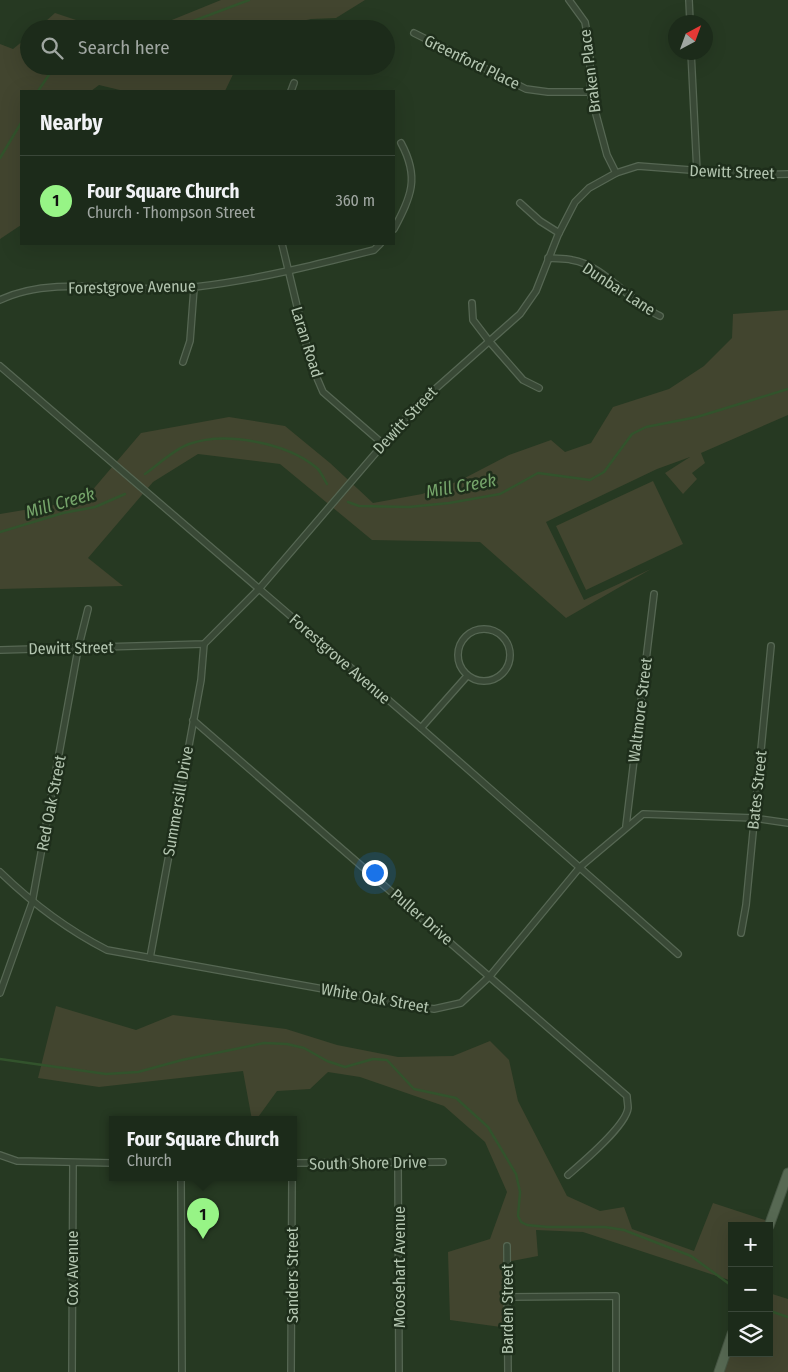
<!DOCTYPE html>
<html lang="en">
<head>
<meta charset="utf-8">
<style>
	:root { --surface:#1c2b1a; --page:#293727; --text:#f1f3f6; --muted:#a0a7a2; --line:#3a4739; --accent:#97f486 }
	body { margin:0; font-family:"Fira Sans Condensed",sans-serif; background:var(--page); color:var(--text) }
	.controls { position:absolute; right:15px; bottom:15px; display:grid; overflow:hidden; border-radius:0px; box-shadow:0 5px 20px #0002 }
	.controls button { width:45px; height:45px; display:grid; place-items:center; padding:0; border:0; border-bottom:1px solid var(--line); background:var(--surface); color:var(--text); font:25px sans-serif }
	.compass { position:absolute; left:668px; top:15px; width:45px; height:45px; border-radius:50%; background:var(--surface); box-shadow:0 5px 20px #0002; rotate:41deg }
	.you { position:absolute; left:374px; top:872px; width:18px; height:18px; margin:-12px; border:4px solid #fff; border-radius:50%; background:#1a73e8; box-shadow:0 0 0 8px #1a73e833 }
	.badge { display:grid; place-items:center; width:32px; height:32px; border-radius:50%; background:var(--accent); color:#111; font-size:16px; font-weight:700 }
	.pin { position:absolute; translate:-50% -41px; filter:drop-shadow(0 1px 2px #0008) }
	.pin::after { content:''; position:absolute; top:26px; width:18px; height:15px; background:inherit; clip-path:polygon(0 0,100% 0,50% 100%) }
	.popup { position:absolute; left:109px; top:1116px; width:188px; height:65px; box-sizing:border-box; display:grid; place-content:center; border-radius:0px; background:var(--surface); filter:drop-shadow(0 1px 4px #0005); font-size:16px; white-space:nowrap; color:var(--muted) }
	.popup b { font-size:19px; color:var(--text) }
	.popup::after { content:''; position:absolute; left:50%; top:100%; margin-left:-10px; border:10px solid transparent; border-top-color:var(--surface) }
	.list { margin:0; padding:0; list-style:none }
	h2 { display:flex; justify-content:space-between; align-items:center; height:65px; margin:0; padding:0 20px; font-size:21px }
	h2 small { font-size:16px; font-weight:400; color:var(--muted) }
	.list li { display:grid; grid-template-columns:32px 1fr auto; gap:15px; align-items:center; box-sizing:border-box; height:90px; padding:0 20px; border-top:1px solid var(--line) }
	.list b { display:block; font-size:19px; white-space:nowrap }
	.list p { margin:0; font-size:16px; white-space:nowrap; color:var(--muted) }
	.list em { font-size:16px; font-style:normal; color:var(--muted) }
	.icon { flex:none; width:28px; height:28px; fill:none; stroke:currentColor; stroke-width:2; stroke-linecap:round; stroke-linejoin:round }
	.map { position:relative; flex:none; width:788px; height:1372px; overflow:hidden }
	.search { position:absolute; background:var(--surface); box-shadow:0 5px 20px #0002; left:20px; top:20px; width:375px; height:55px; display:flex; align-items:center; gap:12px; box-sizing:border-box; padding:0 18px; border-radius:28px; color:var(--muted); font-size:19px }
	.panel { position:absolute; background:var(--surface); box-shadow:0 5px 20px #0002; left:20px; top:90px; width:375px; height:155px; border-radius:0px }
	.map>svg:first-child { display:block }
	.green { fill:#42452f }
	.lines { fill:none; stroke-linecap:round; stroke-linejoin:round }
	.stream { stroke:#32532c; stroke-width:2.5 }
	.minor-casing { stroke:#566753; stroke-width:8 }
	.primary-casing { stroke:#455542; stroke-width:11 }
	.minor { stroke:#394936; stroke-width:5.5 }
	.primary { stroke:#576953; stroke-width:9 }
	.labels { text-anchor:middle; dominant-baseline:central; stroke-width:5; stroke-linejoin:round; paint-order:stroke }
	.street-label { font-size:16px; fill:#b3c5b0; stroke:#1e2e1b }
	.water-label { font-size:18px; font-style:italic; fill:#75a46a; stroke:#1e2e1b }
</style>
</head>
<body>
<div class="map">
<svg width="788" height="1372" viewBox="0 0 788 1372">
	<rect width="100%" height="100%" fill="#263922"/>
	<!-- green -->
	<g class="green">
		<path d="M221,0H365L336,18L311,19L268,29H140L157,26Z"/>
		<path d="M55,13L103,29H37Z"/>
		<path d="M29,36V66H237L225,91H124L99,85L91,91H21V225L0,239V44L13,49Z"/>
		<path d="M788,310V415L701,453L705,463L692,473L697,479L683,494L665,473L690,457L657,469L546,522L584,600L651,569L566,618L480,542L372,540L280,464L198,454L153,482L88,558L123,586L0,589V514L84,500L141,433L229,417L285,426L330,463L373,503L422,494L459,481L509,455L551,440L565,452L591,443L613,407L669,389L704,366L732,338L733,314Z"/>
		<path d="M653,481L683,544L586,590L556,526Z"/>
		<path d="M56,1006L136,1030L173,1015L286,1029L337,1045L398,1057L453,1056L490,1041L509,1060L518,1101L567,1196L600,1211L624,1207L632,1229L694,1251L713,1203L771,1222L769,1226H732V1281L583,1232L536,1230L538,1256L507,1262L508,1328L450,1320L448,1252L490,1239L507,1192L485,1142L444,1106L360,1077L328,1072L310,1089L277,1091L256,1120H252L243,1071L99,1087L38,1078Z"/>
		<path d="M769,1293L788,1299V1372H718L732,1334V1353H769Z"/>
	</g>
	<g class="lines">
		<!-- stream -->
		<g class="stream">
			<path d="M172,29L249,0"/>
			<path d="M38,91L55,66"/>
			<path d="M0,158L21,123"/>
			<path d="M145,474C159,464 173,450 189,444C226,431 287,443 317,468C321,472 324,479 327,484"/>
			<path d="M348,502L359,506L409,507L449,503L500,494L538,473L590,480L604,472L632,434L646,427L697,417L788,389"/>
			<path d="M0,532L63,513L95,507L125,494"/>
			<path d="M0,1059L106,1074L138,1072L182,1060L264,1043L287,1044L304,1048L327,1061L345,1067L373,1059L387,1060L414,1089L456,1098L488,1127L516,1174L520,1192L518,1216L521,1222L527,1225L547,1227H605L624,1230L691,1256L732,1286"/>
			<path d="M769,1308L773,1312L788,1317"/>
		</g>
		<!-- minor casing -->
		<g class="minor-casing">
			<g id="minor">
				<path d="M569,0L585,22L590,50V92L607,155L616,173"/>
				<path d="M689,0L690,22"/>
				<path d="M414,33L526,89L548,92H590"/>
				<path d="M691,52L697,172"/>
				<path d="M291,91L294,83"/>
				<path d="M520,203L540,221L559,233"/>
				<path d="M394,229C411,196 420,178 401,143"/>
				<path d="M282,244L311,364L323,392L383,444"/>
				<path d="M548,258C556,259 564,258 572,260C604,265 630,303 660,316"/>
				<path d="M0,300C55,273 135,295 195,287C256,280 315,265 374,250L380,244"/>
				<path d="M472,303L473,320L489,341L523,380L539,388"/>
				<path d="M183,362L190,341L194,288"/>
				<path d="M0,366L421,728L678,954"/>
				<circle cx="484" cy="655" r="26"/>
				<path d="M0,650L204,644L259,589L416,406L520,314L536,291L558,235L575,202L589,188L616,173L638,166L756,175L788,174"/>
				<path d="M193,720L627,1096C627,1100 628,1104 628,1108C626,1126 582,1163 568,1175"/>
				<path d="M421,728L467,676"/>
				<path d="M626,826L654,594"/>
				<path d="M0,872C33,904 66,929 107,950L434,1009L461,1003L490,976L580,867L643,814L754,818L788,823"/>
				<path d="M741,933L746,905L771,646"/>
				<path d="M150,958L201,680L204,644"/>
				<path d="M0,993L32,903L78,649L88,609"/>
				<path d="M0,1155L17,1161L113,1163"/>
				<path d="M293,1163L443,1162"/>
				<path d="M398,1163L399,1372"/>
				<path d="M181,1178L182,1372"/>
				<path d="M507,1246L508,1372"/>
				<path d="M507,1297L616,1296V1372"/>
				<path d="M72,1372L73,1163"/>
				<path d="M291,1372L292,1178"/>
			</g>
		</g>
		<!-- primary casing -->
		<g class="primary-casing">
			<g id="primary">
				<path d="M769,1226L788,1173"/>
				<path d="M719,1372L732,1334"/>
			</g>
		</g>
		<!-- minor -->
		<use href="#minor" class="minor"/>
		<!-- primary -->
		<use href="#primary" class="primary"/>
	</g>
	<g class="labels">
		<!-- street labels -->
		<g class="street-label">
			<text transform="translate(472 62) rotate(26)">Greenford Place</text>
			<text transform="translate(590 71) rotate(-97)">Braken Place</text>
			<text transform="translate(732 172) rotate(2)">Dewitt Street</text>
			<text transform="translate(132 287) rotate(-1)">Forestgrove Avenue</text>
			<text transform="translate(619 289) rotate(33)">Dunbar Lane</text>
			<text transform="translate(307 342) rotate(73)">Laran Road</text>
			<text transform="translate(405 420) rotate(-47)">Dewitt Street</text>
			<text transform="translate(71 648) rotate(-1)">Dewitt Street</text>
			<text transform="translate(340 659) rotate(41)">Forestgrove Avenue</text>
			<text transform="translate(640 710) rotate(-83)">Waltmore Street</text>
			<text transform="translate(757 790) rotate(-84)">Bates Street</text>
			<text transform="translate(178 801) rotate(-80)">Summersill Drive</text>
			<text transform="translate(51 803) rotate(-79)">Red Oak Street</text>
			<text transform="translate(422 917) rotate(41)">Puller Drive</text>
			<text transform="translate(375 998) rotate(10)">White Oak Street</text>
			<text transform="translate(368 1163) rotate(-1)">South Shore Drive</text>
			<text transform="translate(399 1267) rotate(-90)">Moosehart Avenue</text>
			<text transform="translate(72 1268) rotate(-90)">Cox Avenue</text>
			<text transform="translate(292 1275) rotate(-90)">Sanders Street</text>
			<text transform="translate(507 1309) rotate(-90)">Barden Street</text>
		</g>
		<!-- water labels -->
		<g class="water-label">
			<text transform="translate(461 486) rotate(-10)">Mill Creek</text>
			<text transform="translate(60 503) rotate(-16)">Mill Creek</text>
		</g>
	</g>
</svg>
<div class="controls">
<button>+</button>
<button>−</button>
<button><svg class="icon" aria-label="layers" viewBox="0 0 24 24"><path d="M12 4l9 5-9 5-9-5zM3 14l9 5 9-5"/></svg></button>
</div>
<svg class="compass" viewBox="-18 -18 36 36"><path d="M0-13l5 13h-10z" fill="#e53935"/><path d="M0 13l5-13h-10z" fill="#a0a7a2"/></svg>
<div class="you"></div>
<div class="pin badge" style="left:203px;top:1239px">1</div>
<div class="popup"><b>Four Square Church</b>Church</div>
<div class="search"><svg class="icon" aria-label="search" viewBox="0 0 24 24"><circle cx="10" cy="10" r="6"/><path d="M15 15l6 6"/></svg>Search here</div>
<section class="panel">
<h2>Nearby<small></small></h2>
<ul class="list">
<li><span class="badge">1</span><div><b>Four Square Church</b><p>Church · Thompson Street</p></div><em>360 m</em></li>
</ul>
</section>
</div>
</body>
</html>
